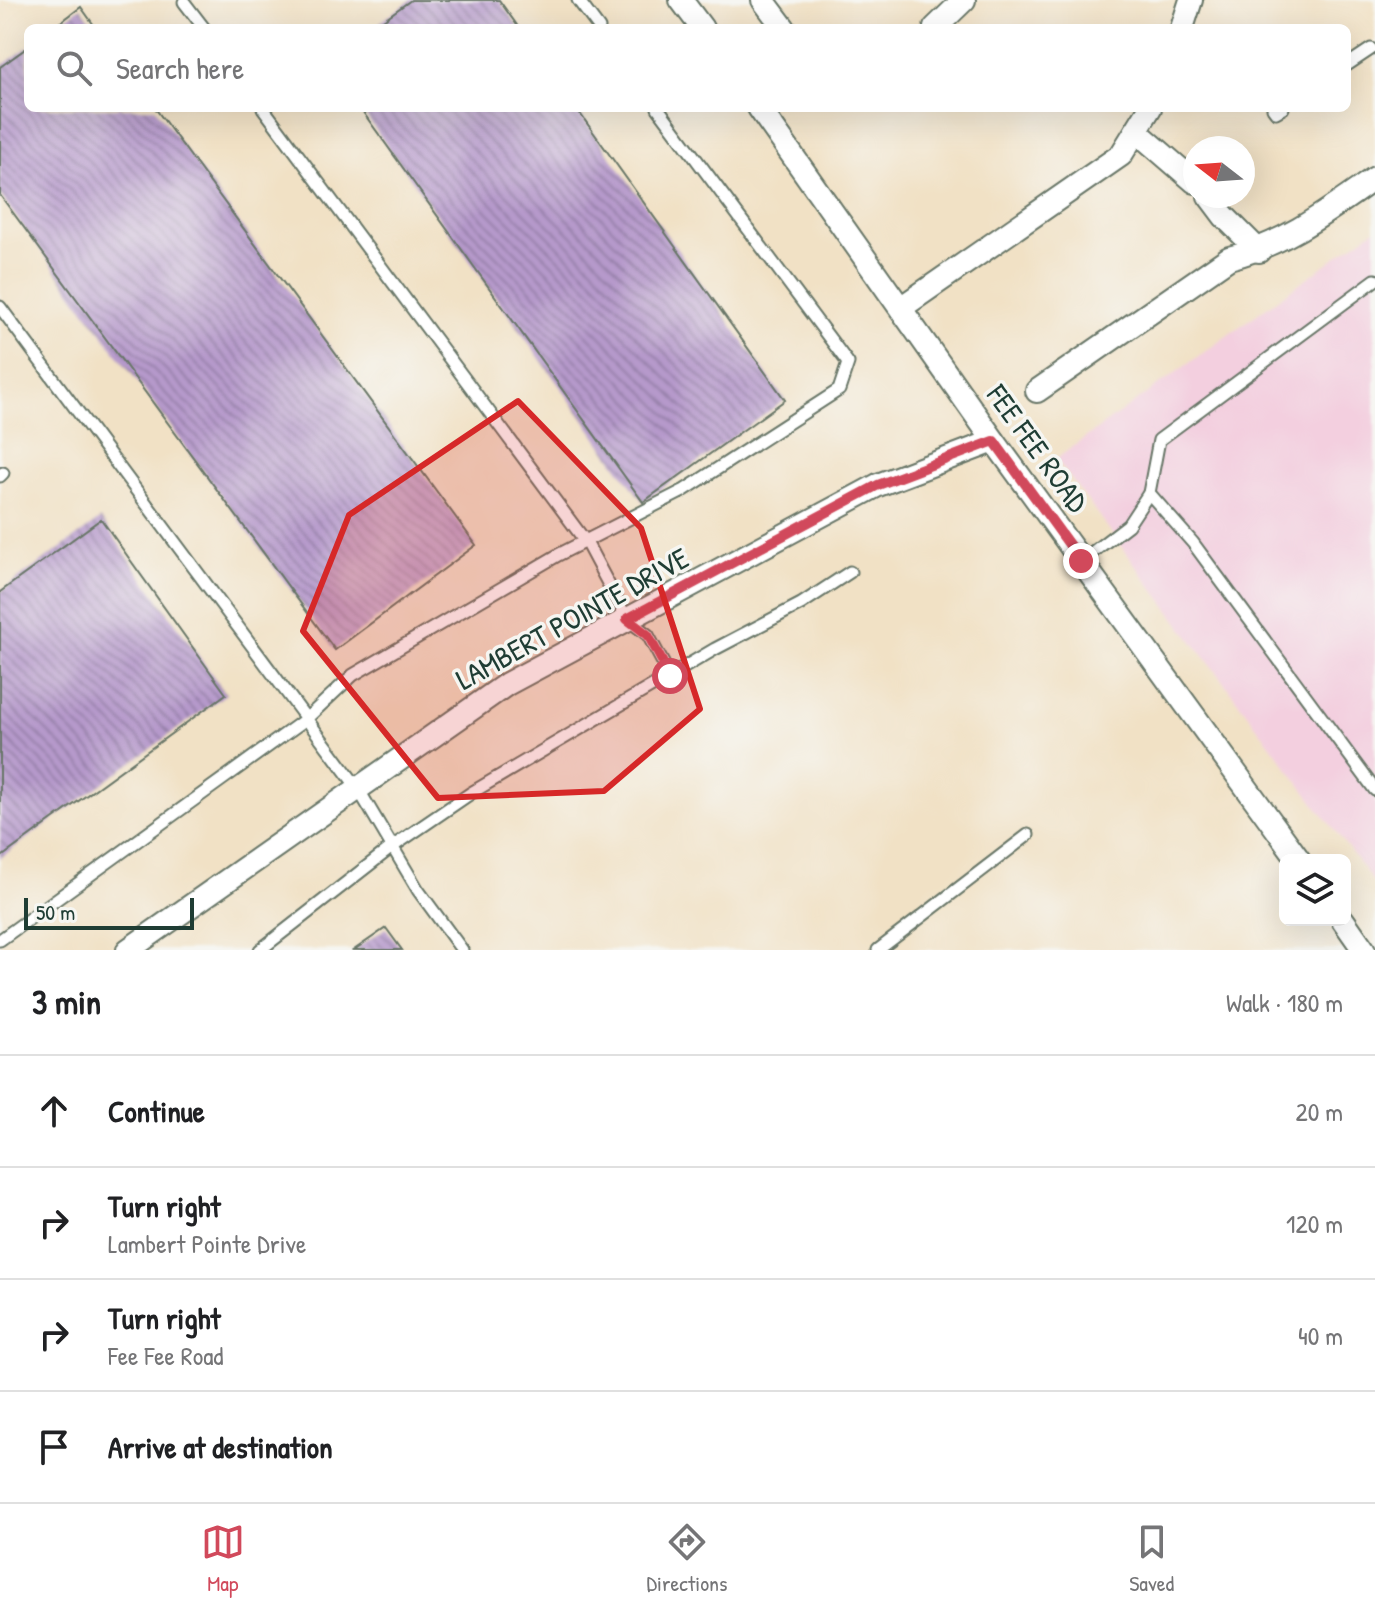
<!DOCTYPE html>
<html lang="en">
<head>
<meta charset="utf-8">
<style>
	:root { --surface:#fff; --page:#f6f6f6; --text:#202124; --muted:#757577; --line:#e0e0e0; --accent:#d1495b }
	body { margin:0; font-family:"Patrick Hand",sans-serif; background:var(--page); color:var(--text) }
	.controls { position:absolute; right:24px; bottom:24px; display:grid; overflow:hidden; border-radius:12px; box-shadow:0 8px 32px #0002 }
	.controls button { width:72px; height:72px; display:grid; place-items:center; padding:0; border:0; border-bottom:2px solid var(--line); background:var(--surface); color:var(--text); font:40px sans-serif }
	.compass { position:absolute; left:1183px; top:136px; width:72px; height:72px; border-radius:50%; background:var(--surface); box-shadow:0 8px 32px #0002; rotate:287deg }
	.scale { position:absolute; left:24px; bottom:20px; width:170px; box-sizing:border-box; padding-left:8px; border:4px solid #1f3d34; border-top:0; font-size:22px; line-height:28px; white-space:nowrap; color:#1f3d34; -webkit-text-stroke:6px #f6f6f2; paint-order:stroke }
	.stop { position:absolute; width:24px; height:24px; margin:-18px; border:6px solid #d1495b; border-radius:50%; background:#fff }
	.stop.end { background:#d1495b; border-color:#fff; box-shadow:0 2px 8px #0008 }
	.list { margin:0; padding:0; list-style:none }
	h2 { display:flex; justify-content:space-between; align-items:center; height:104px; margin:0; padding:0 32px; font-size:34px }
	h2 small { font-size:26px; font-weight:400; color:var(--muted) }
	.list li { display:grid; grid-template-columns:52px 1fr auto; gap:24px; align-items:center; box-sizing:border-box; height:112px; padding:0 32px; border-top:2px solid var(--line) }
	.list b { display:block; font-size:30px; white-space:nowrap }
	.list p { margin:0; font-size:26px; white-space:nowrap; color:var(--muted) }
	.list em { font-size:26px; font-style:normal; color:var(--muted) }
	.icon { flex:none; width:44px; height:44px; fill:none; stroke:currentColor; stroke-width:2; stroke-linecap:round; stroke-linejoin:round }
	.map { position:relative; flex:none; width:1375px; height:950px; overflow:hidden }
	.search { position:absolute; background:var(--surface); box-shadow:0 8px 32px #0002; left:24px; right:24px; top:24px; height:88px; display:flex; align-items:center; gap:20px; box-sizing:border-box; padding:0 28px; border-radius:12px; color:var(--muted); font-size:30px }
	.sheet { height:552px; background:var(--surface) }
	nav { display:flex; justify-content:space-around; align-items:center; box-sizing:border-box; height:112px; border-top:2px solid var(--line); background:var(--surface); font-size:22px; color:var(--muted) }
	nav a { display:grid; justify-items:center; gap:4px }
	nav .on { color:var(--accent) }
	.map>svg:first-child { display:block }
	.built { fill:#f3cfdf }
	.building { fill:url(#building-back-hatch) }
	.lines { fill:none; stroke-linecap:round; stroke-linejoin:round }
	.service-casing { stroke:#687667; stroke-width:15 }
	.minor-casing { stroke:#687667; stroke-width:26 }
	.service { stroke:#fff; stroke-width:11 }
	.minor { stroke:#fff; stroke-width:22 }
	.route { stroke:#d1495b; stroke-width:10 }
	.marked { fill:#d62828; fill-opacity:0.2; stroke:#d62828; stroke-width:6; stroke-linejoin:round }
	.labels { text-anchor:middle; dominant-baseline:central; stroke-width:7; stroke-linejoin:round; paint-order:stroke }
	.street-label { font-size:30px; fill:#1f3d34; stroke:#f6f6f2 }
</style>
</head>
<body>
<div class="map">
<svg width="1375" height="950" viewBox="0 0 1375 950">
	<defs>
		<pattern id="building-back-hatch" width="6" height="6" patternUnits="userSpaceOnUse" patternTransform="scale(2)"><rect width="6" height="6" fill="#b699cb"/><path d="M-1 5l2 2M0 0l6 6M5-1l2 2" fill="none" stroke="#937ea6"/></pattern>
	</defs>
	<rect width="100%" height="100%" fill="#f6f6f2"/>
	<filter id="ink" filterUnits="userSpaceOnUse"><feTurbulence type="fractalNoise" baseFrequency=".0125" numOctaves="2"/><feDisplacementMap in="SourceGraphic" scale="16" xChannelSelector="R" yChannelSelector="G"/><feConvolveMatrix kernelMatrix="1 2 1 2 8 2 1 2 1" color-interpolation-filters="sRGB"/></filter>
	<filter id="wash" filterUnits="userSpaceOnUse"><feTurbulence type="fractalNoise" baseFrequency=".006" numOctaves="4" result="noise"/><feDisplacementMap in="SourceGraphic" scale="32" xChannelSelector="R" yChannelSelector="G"/><feGaussianBlur stdDeviation="1.8" result="paint"/><feColorMatrix in="noise" values="0 0 0 0 0 0 0 0 0 0 0 0 0 0 0 0 0 1.4 0 .05"/><feComposite in="paint" operator="in"/></filter>
	<g filter="url(#wash)">
		<rect width="100%" height="100%" fill="#f1e1c5"/>
		<!-- built -->
		<path class="built" d="M1375,229V884L1056,459Z"/>
		<g id="blocks">
			<!-- building -->
			<g class="building">
				<path d="M411,0H499L519,28H372Z"/>
				<path d="M81,7L96,28H53Z"/>
				<path d="M28,47V108H155L476,545L335,650L0,195V67Z"/>
				<path d="M360,108H576L785,400L643,502Z"/>
				<path d="M101,519L226,694L0,858V592Z"/>
				<path d="M386,928L402,950H354Z"/>
			</g>
		</g>
	</g>
	<g filter="url(#ink)">
		<use href="#blocks" fill-opacity="0" stroke="#687667" stroke-width="2"/>
		<g class="lines">
			<!-- service casing -->
			<g class="service-casing">
				<g id="service">
					<path d="M578,0L599,28"/>
					<path d="M184,2L204,28"/>
					<path d="M1347,65L1371,49"/>
					<path d="M263,108L586,542L627,619L648,635L670,676"/>
					<path d="M1273,108L1276,112L1283,108"/>
					<path d="M0,307L357,787L418,890L462,950"/>
					<path d="M0,476L3,473"/>
					<path d="M1149,493L1193,543L1375,790"/>
					<path d="M1081,561L1128,525L1149,493L1159,440L1375,280"/>
					<path d="M0,940L306,719L353,675L558,555L683,491L839,390L848,363L658,108"/>
					<path d="M260,950L392,847L471,793L715,649L801,604L850,572"/>
					<path d="M878,950L1028,835"/>
				</g>
			</g>
			<!-- minor casing -->
			<g class="minor-casing">
				<g id="minor">
					<path d="M681,0L702,28"/>
					<path d="M763,0L784,28"/>
					<path d="M935,28L964,0"/>
					<path d="M1182,28L1191,0"/>
					<path d="M759,108L994,441L1299,860"/>
					<path d="M1136,131L1195,182"/>
					<path d="M1209,196L1224,216L1259,251"/>
					<path d="M902,307L1121,155L1150,108"/>
					<path d="M1037,391L1229,258C1285,244 1328,211 1375,178"/>
					<path d="M1343,920L1364,950"/>
					<path d="M128,950L507,684L878,485L994,441"/>
				</g>
			</g>
			<!-- service -->
			<use href="#service" class="service"/>
			<!-- minor -->
			<use href="#minor" class="minor"/>
		</g>
	</g>
	<g class="lines" filter="url(#ink)">
		<!-- route -->
		<path class="route" d="M670,676L648,635L627,619L878,485L994,441L1081,561"/>
	</g>
	<!-- marked area -->
	<path class="marked" d="M518,401L641,528L700,709L604,791L438,798L303,631L349,515Z"/>
	<g class="labels">
		<!-- street labels -->
		<g class="street-label">
			<text transform="translate(1038 448) rotate(54)">FEE FEE ROAD</text>
			<text transform="translate(572 618) rotate(-29)">LAMBERT POINTE DRIVE</text>
		</g>
	</g>
</svg>
<div class="controls">
<button><svg class="icon" aria-label="layers" viewBox="0 0 24 24"><path d="M12 4l9 5-9 5-9-5zM3 14l9 5 9-5"/></svg></button>
</div>
<svg class="compass" viewBox="-18 -18 36 36"><path d="M0-13l5 13h-10z" fill="#e53935"/><path d="M0 13l5-13h-10z" fill="#757577"/></svg>
<div class="scale">50 m</div>
<div class="stop" style="left:670px;top:676px"></div>
<div class="stop end" style="left:1081px;top:561px"></div>
<div class="search"><svg class="icon" aria-label="search" viewBox="0 0 24 24"><circle cx="10" cy="10" r="6"/><path d="M15 15l6 6"/></svg>Search here</div>
</div>
<section class="sheet">
<h2>3 min<small>Walk · 180 m</small></h2>
<ul class="list">
<li><svg class="icon" aria-label="ahead" viewBox="0 0 24 24"><path d="M12 20V5M6 11l6-6 6 6"/></svg><div><b>Continue</b></div><em>20 m</em></li>
<li><svg class="icon" aria-label="right" viewBox="0 0 24 24"><path d="M7 20v-9h11M14 6l5 5-5 5"/></svg><div><b>Turn right</b><p>Lambert Pointe Drive</p></div><em>120 m</em></li>
<li><svg class="icon" aria-label="right" viewBox="0 0 24 24"><path d="M7 20v-9h11M14 6l5 5-5 5"/></svg><div><b>Turn right</b><p>Fee Fee Road</p></div><em>40 m</em></li>
<li><svg class="icon" aria-label="arrive" viewBox="0 0 24 24"><path d="M6 21V4h12l-3 4 3 4H6"/></svg><div><b>Arrive at destination</b></div></li>
</ul>
</section>
<nav>
<a class="on"><svg class="icon" aria-label="map" viewBox="0 0 24 24"><path d="M3 6l6-2 6 2 6-2v14l-6 2-6-2-6 2zM9 4v14M15 6v14"/></svg>Map</a>
<a><svg class="icon" aria-label="directions" viewBox="0 0 24 24"><path d="M12 3l9 9-9 9-9-9zM9 14v-3h6M13 9l2 2-2 2"/></svg>Directions</a>
<a><svg class="icon" aria-label="saved" viewBox="0 0 24 24"><path d="M7 4h10v16l-5-4-5 4z"/></svg>Saved</a>
</nav>
</body>
</html>
